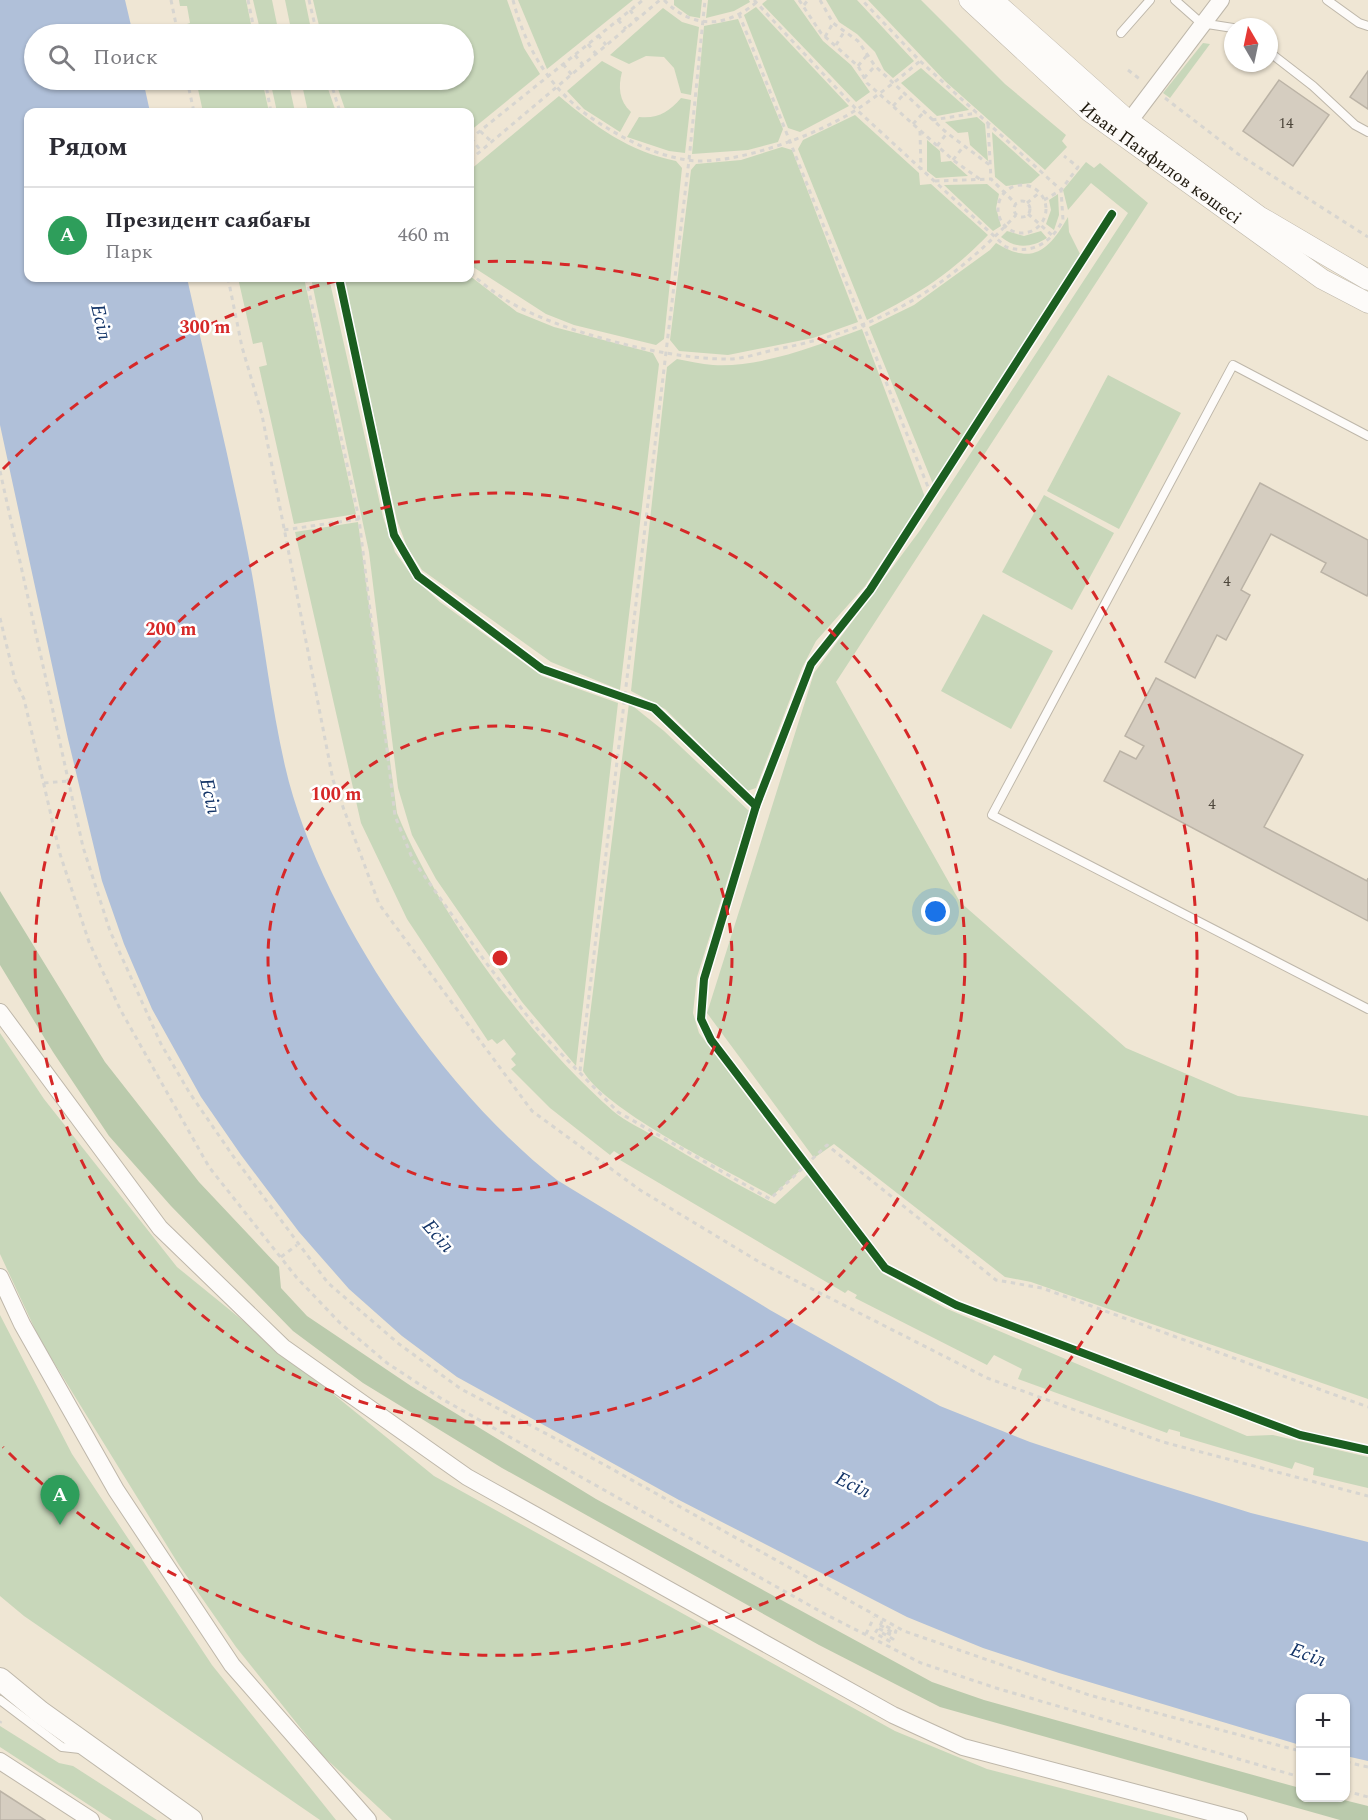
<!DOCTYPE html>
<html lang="ru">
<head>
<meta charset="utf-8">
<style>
	:root { --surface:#fff; --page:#f7f7f7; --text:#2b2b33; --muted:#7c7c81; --line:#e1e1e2; --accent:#676053 }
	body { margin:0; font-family:Spectral,serif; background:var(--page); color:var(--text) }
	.controls { position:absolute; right:18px; bottom:18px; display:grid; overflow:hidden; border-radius:12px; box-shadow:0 2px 4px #0004 }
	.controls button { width:54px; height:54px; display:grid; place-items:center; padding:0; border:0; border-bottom:2px solid var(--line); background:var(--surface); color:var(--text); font:30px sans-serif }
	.compass { position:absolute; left:1224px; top:18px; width:54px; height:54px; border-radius:50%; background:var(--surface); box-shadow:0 2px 4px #0004; rotate:351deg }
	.you { position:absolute; left:936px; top:912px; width:21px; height:21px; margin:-15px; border:4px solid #fff; border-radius:50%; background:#1a73e8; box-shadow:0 0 0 9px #1a73e833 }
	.badge { display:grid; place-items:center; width:39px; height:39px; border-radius:50%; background:var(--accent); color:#fff; font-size:20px; font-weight:700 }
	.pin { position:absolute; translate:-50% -50px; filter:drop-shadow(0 2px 3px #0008) }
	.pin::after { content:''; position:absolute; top:32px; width:21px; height:18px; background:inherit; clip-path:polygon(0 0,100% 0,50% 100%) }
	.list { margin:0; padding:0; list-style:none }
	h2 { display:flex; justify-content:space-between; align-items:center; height:78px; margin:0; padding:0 24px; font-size:26px }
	h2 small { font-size:20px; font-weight:400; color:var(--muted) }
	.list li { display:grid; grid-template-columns:39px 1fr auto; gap:18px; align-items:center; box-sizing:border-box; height:96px; padding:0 24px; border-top:2px solid var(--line) }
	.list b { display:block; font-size:22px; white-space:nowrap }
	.list p { margin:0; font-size:20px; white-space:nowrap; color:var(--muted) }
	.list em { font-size:20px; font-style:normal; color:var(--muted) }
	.icon { flex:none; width:33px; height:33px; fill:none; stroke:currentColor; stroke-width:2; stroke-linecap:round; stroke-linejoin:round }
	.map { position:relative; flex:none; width:1368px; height:1820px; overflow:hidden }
	.search { position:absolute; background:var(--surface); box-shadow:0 2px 4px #0004; left:24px; top:24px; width:450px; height:66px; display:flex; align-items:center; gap:15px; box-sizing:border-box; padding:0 21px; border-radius:33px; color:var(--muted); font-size:22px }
	.panel { position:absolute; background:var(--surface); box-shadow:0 2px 4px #0004; left:24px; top:108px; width:450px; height:174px; border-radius:12px }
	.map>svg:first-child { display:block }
	.green { fill:#c8d7ba }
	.forest { fill:#bacaac }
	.water { fill:#b0c0d9 }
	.building { fill:#d5cdc0; stroke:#bbb3a6; stroke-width:1.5 }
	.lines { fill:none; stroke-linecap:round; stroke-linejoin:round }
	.service-casing { stroke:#beb7aa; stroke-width:10 }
	.minor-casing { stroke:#beb7aa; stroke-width:18 }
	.tertiary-casing { stroke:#beb7aa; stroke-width:21 }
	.secondary-casing { stroke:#beb7aa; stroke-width:24 }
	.path { stroke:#d7d5d0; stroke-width:3; stroke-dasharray:4.5 4.5; stroke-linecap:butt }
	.service { stroke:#fdfbf9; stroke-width:8 }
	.minor { stroke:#fdfbf9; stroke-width:16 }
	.tertiary { stroke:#fdfbf9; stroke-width:20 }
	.secondary { stroke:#fdfbf9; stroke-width:22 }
	.cycleway-casing { stroke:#fff; stroke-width:11 }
	.cycleway { stroke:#1b5e20; stroke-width:8 }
	.ring { fill:none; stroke:#d62828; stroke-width:3; stroke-dasharray:10 8 }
	.labels { text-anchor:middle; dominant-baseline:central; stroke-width:5; stroke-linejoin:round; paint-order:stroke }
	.number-label { font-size:15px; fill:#4d463b }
	.street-label { font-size:18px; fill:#1e180d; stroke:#fff }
	.water-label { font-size:20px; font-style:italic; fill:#143568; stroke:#fff }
	.centre { fill:#d62828; stroke:#fff; stroke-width:3 }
	.ring-label { font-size:18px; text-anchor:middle; font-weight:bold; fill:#d62828; stroke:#fff; stroke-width:5; stroke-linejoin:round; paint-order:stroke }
</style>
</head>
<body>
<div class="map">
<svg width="1368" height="1820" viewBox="0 0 1368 1820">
	<rect width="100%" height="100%" fill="#efe6d4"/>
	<!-- green -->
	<g class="green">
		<path d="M179,0H246L253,34H186L184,25L190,23L187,6H180Z"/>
		<path d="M253,0H272L279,34H261Z"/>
		<path d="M285,0H305L312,34H292Z"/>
		<path d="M313,0H507L524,48L540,74L470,131V112H346L335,80H464V34H321Z"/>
		<path d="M518,0H633L547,69Z"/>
		<path d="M674,0H702L700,18L689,16L674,5Z"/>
		<path d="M708,0H749L750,2L734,11L706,18Z"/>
		<path d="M767,0H794L823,41L851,65L870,92L856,102L762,4Z"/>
		<path d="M826,0H857L914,61L893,78L884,70L875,52L857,34L839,22Z"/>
		<path d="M868,0H921L1005,84L1066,135L1062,141L1067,147L1045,170L945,81Z"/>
		<path d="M756,7L849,106L800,132L788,128L744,15Z"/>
		<path d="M663,8L682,22L699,27L691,95L681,93L674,68L664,57L646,56L629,64L610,55Z"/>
		<path d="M738,19L783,129L778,142L748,150L692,154L704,26Z"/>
		<path d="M1203,43L1210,44L1170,98L1163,93Z"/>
		<path d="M602,61L622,72C618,87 619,101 631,112L620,132L584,109L567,91Z"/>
		<path d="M921,68L969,110L937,116L901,83Z"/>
		<path d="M196,80H262L269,112H203Z"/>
		<path d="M270,80H288L295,112H277Z"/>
		<path d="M301,80H325L336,112H308Z"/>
		<path d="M559,96C594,126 630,152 676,161L682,168L664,339L656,345L574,325L546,314L470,265V170Z"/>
		<path d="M681,98L691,100L685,153L669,151L627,137L639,117C658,119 669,112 681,98Z"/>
		<path d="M855,115L919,173L920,185L931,184L988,235C948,276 918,294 867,320L798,149L803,140Z"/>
		<path d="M977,117L985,124L988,161L970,145L968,132L958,133L945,122Z"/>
		<path d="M992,132L1040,175L1031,183L1006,186L995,177Z"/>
		<path d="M927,140L940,151L941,162L951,161L968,176L936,178L927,171Z"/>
		<path d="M782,147L792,150L858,322L813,338L728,355L679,351L670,340L691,170L696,164L741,160Z"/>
		<path d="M1086,162L1094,168L1100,163L1148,203L836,682L960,902L1126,1048L1238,1096L1368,1116V1399L1031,1282L1005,1277L834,1144L814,1158L707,1013L814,673L921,529L1128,213L1091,183L1068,210L1063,190Z"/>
		<path d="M987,184L999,194L996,208L1001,226L993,231L944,185Z"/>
		<path d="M1058,194L1059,215L1054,230L1046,224L1051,210L1049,200Z"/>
		<path d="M1068,217L1069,232L1080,254L933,484L869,327L914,305L990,250L996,243C1033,266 1049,250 1068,217Z"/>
		<path d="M1007,231L1024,236L1041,231L1047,238C1031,248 1016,249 1001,237Z"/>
		<path d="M470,276L517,312L554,327L653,353L659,364L620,690L551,662L422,570L407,547L397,520L343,278Z"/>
		<path d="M238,278H304L356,514L294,524L259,367L267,365L262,342L253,344Z"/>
		<path d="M311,278H329L383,517L395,552L413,577L440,602L542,676L618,703L576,1066L522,1002L483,947L436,879L412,835L398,788L369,552Z"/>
		<path d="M862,329L925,497L865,586L816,641L802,668L756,788L747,791L665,709L631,691L667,367L677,359C689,361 701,364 713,365C761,368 818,345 862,329Z"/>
		<path d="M1108,375L1181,413L1119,529L1047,491Z"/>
		<path d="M1044,495L1114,533L1072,610L1002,572Z"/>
		<path d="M358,522L397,813C440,918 528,1036 613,1111C626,1122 644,1130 660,1139C698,1162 736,1184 775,1204L808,1174L882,1273L945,1308L1247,1436L1273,1435L1368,1457V1488L1313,1475L1314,1468L1295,1462L1292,1469L1180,1436V1432L1169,1429L1167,1433L1018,1379L1022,1369L994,1355L987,1365L855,1298L857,1295L848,1290L845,1293L620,1160L623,1157L614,1151L610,1155L550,1108L511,1069L516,1065L511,1059L516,1054L504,1039L497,1044L492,1039L488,1041L407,919L361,823L295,532Z"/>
		<path d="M983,614L1053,651L1011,729L941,691Z"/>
		<path d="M629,703L664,731L749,811L697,977L693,1013L699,1033L802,1169L772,1196C727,1170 606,1111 583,1071Z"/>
		<path d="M0,1033L44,1099L177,1267L434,1476L895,1731L987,1769L1184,1820H392L322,1755L236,1647L179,1565L40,1340L0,1254Z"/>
		<path d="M0,1315L72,1454L212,1665L336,1820H320L24,1616L0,1596Z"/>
		<path d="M0,1726L59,1763L73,1766L157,1820H112L0,1747Z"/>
	</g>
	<!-- forest -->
	<path class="forest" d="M0,891L105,1062L199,1182L279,1267L281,1288L307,1316L411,1386L596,1499L932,1682L984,1700L1300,1788V1798H1336L1368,1806V1820H1340L940,1707L819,1645L502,1468L363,1383L293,1331L171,1206L109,1136L53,1052L0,965Z"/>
	<!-- water -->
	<path class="water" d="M0,0H125L133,34H34V80H143L150,112H28V278H187C207,369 230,461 248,553C262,623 269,696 285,766C318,910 441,1090 557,1180L770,1310L940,1406L1030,1442L1142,1479L1251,1513L1368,1542V1761L1346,1756V1698H1300V1745L1059,1673L983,1648L907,1617L679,1500L457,1377L402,1336L349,1289L299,1232L241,1155L201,1097L152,1009L124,944L102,881L68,739L0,425Z"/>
	<!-- building -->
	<g class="building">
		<path d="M1368,71V109L1350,97Z"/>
		<path d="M1279,80L1329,115L1293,166L1243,131Z"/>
		<path d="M1260,483L1368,540V593L1367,596L1321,572L1326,563L1271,534L1241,590L1250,595L1226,640L1217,635L1195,678L1165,662Z"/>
		<path d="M1156,678L1303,755L1264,827L1367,881L1368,878V921L1104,781L1120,751L1136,759L1144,746L1125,736Z"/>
		<path d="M0,1791L45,1820H0Z"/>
	</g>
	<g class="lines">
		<!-- service casing -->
		<g class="service-casing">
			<g id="service">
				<path d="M1175,0L1201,23L1233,28"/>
				<path d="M1327,0L1359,23L1368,26"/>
				<path d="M1121,33L1150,0"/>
				<path d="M1269,52L1313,86L1355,125L1368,132"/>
				<path d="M1368,436L1233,365L992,815L1368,1009"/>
				<path d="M0,1700L62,1747L80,1749"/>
			</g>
		</g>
		<!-- minor casing -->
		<g class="minor-casing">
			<g id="minor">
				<path d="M1122,131L1221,0"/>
				<path d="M0,1012L160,1228L283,1347L467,1477L893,1715L963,1747L1239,1820"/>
				<path d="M0,1277L22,1324L116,1490L232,1665L368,1820"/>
				<path d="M0,1761L91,1820"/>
			</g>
		</g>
		<!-- tertiary casing -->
		<g class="tertiary-casing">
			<g id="tertiary">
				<path id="s1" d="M969,0L1090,112L1322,279L1368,303"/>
				<path d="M993,0L1129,121L1259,216L1368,280"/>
			</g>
		</g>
		<!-- secondary casing -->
		<g class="secondary-casing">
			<path id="secondary" d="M0,1679L40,1712L191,1820"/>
		</g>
		<!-- path -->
		<g class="path">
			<path d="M171,0L178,34"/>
			<path d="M248,0L255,34"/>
			<path d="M309,0L317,34"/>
			<path d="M513,0C526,51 554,95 599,123C626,140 655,155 687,160C733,167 820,134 859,108C880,94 900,78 920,61"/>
			<path d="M664,0C693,30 728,28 759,0"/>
			<path d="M754,0L857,110L1006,247C1032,255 1051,243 1063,220L1061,190L920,61L862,0"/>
			<path d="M799,0L821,33L858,66L867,83L953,160L981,180"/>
			<path d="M820,0L833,23L858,41L875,66L947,133L991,166"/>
			<path d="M804,5L808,0"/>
			<path d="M630,10L637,20"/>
			<path d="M739,14L932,497"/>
			<path d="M618,20L626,29"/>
			<path d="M598,35L606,45"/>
			<path d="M825,37L833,23"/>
			<path d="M588,44L596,54"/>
			<path d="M836,45L844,32"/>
			<path d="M575,55L583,65"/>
			<path d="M563,64L572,75"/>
			<path d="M858,66L868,54"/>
			<path d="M1128,70L1141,80"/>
			<path d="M864,78L875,66"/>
			<path d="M187,80L194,112"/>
			<path d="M265,80L271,112"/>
			<path d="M330,80L340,112"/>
			<path d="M1165,98L1238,154L1368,237"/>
			<path d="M893,106L904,94"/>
			<path d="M932,120L977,113"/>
			<path d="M913,124L924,112"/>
			<path d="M988,124L991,179"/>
			<path d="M480,131L492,142"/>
			<path d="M920,131L921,170"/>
			<path d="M471,138L481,151"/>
			<path d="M470,139L643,0"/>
			<path d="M937,146L947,133"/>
			<path d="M470,160L660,0"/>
			<path d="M953,160L963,147"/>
			<path d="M935,181L991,179L1016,204"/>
			<circle cx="1022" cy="209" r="24"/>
			<path d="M1044,200L1061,190L1078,167L1064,156"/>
			<circle cx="1022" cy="209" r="8"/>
			<path d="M1027,203L1040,192"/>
			<path d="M1028,214L1053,236"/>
			<path d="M470,273C481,282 493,292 506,300C557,331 665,359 725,359C742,360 762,352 778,349C880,329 945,290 1016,215"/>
			<path d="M228,278L242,347L262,415L333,780L379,904L532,1111L640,1190L761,1263L987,1378L1163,1442L1368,1496"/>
			<path d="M306,278L359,519L395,816L413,860L487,964L539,1031L618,1112L770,1199L827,1145L996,1280L1042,1288L1368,1407"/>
			<path d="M0,471L83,847L110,931L161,1044L189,1092L233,1156L328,1283L399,1344L461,1389L583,1453L904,1631L1089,1695L1300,1751"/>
			<path d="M284,530L359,519"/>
			<path d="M0,618L15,680L24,699L60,854L89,942L120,1009L209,1167L297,1278L340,1323L387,1363L442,1399L825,1614L921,1663L996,1688L1300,1777"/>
			<path d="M44,783L68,781"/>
			<path d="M580,1071L689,160L705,0"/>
			<path d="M281,1257L297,1245"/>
			<path d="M882,1621L881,1624L896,1631L895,1634L880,1625L878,1628L893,1636V1639L877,1630L875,1633L891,1642L889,1647"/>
			<path d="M866,1634L874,1617"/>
			<path d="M0,1723L1,1721"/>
			<path d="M1346,1762L1368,1767"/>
			<path d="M1346,1791L1368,1797"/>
		</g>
		<!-- service -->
		<use href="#service" class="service"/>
		<!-- minor -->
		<use href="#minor" class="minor"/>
		<!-- tertiary -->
		<use href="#tertiary" class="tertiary"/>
		<!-- secondary -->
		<use href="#secondary" class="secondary"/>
		<!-- cycleway casing -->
		<g class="cycleway-casing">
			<g id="cycleway">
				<path d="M1112,214L870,590L811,664L756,806L704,979L701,1019L711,1040L885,1268L956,1305L1300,1435L1368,1450"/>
				<path d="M339,278L394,535L418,576L542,669L654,708L756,806"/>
			</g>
		</g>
		<!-- cycleway -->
		<use href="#cycleway" class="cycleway"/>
	</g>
	<!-- distance rings -->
	<g class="ring">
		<circle cx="500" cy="958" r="232"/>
		<circle cx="500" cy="958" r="465"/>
		<path d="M3 469A697 697 0 0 1 349 278M470 262A697 697 0 1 1 3 1447"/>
	</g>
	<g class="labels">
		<!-- number labels -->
		<g class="number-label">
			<text x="1286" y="123">14</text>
			<text x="1227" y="581">4</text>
			<text x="1212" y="804">4</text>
		</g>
		<!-- street labels -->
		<g class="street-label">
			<text stroke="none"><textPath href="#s1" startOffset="252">Иван Панфилов көшесі</textPath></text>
		</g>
		<!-- water labels -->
		<g class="water-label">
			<text transform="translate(101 322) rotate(77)">Есіл</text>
			<text transform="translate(210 796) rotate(77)">Есіл</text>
			<text transform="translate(438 1236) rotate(49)">Есіл</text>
			<text transform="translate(853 1485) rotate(26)">Есіл</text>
			<text transform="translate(1308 1655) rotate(20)">Есіл</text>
		</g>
	</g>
	<circle cx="500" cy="958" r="9" class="centre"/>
	<g class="ring-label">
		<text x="205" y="333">300 m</text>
		<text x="171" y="635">200 m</text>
		<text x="336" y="800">100 m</text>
	</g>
</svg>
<div class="controls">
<button>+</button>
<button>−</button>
</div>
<svg class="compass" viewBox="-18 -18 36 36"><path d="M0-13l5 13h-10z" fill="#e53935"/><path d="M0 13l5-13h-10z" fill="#7c7c81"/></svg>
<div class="you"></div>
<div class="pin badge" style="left:60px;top:1525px;background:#2e9e5b">A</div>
<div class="search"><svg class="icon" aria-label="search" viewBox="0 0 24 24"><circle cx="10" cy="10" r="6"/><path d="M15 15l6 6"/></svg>Поиск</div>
<section class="panel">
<h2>Рядом<small></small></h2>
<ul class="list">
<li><span class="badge" style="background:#2e9e5b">A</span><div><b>Президент саябағы</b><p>Парк</p></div><em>460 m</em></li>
</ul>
</section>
</div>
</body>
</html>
